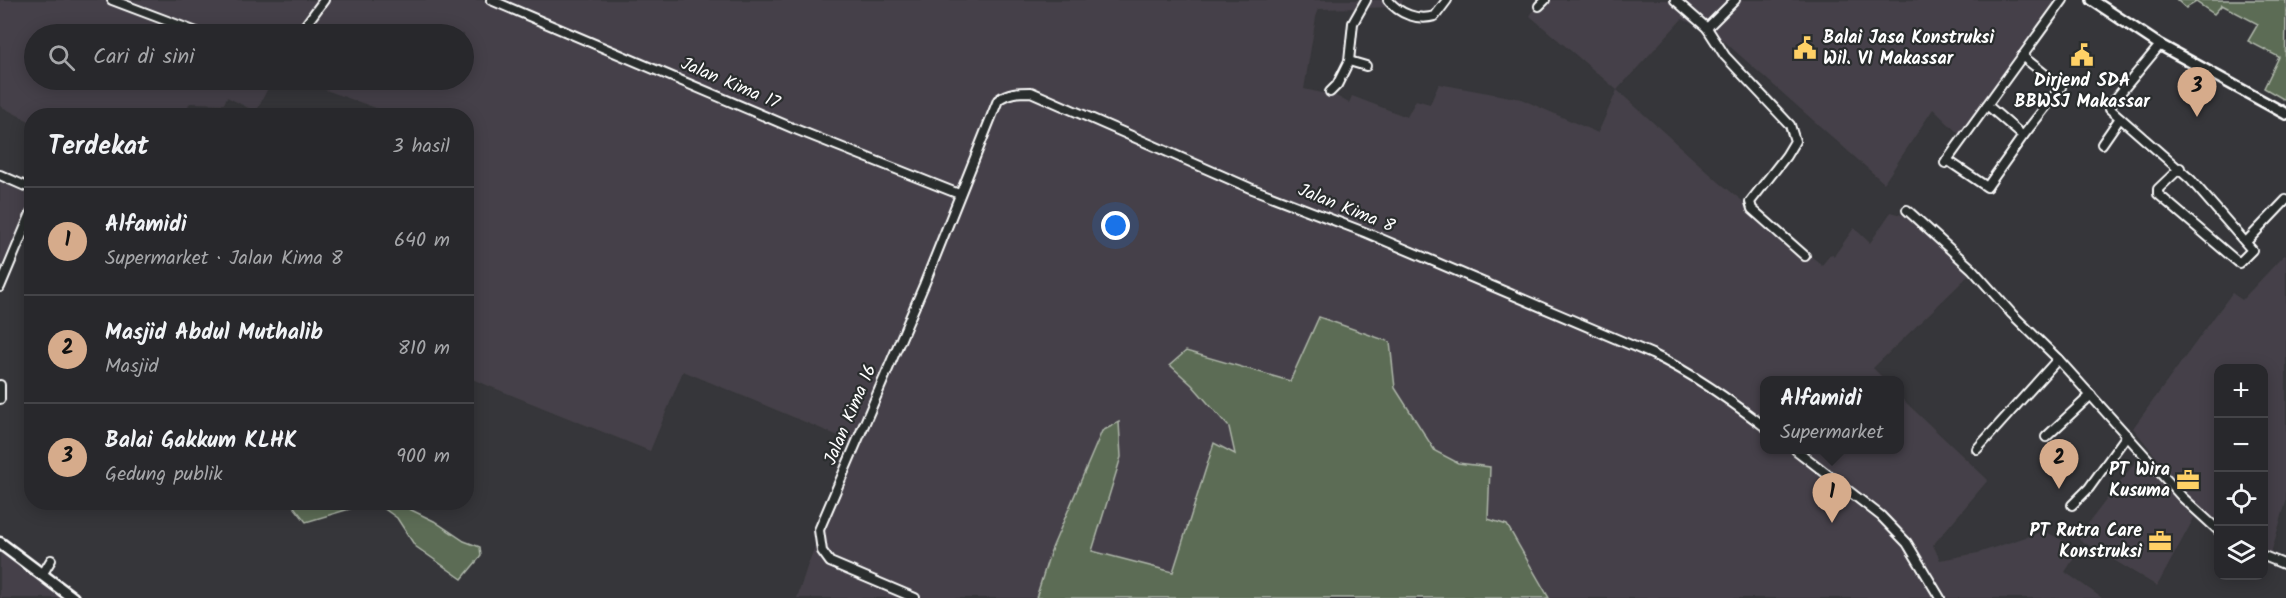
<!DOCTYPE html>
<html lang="id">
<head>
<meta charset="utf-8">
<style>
	:root { --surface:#28282c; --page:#343438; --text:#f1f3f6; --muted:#a5a6a9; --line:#444448; --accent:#d6ab8b }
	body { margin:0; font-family:Kalam,sans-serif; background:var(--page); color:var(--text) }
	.controls { position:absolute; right:18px; bottom:18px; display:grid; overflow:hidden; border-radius:12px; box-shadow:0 3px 15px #0003 }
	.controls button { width:54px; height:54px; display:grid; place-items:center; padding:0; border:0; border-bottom:2px solid var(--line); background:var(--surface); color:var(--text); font:30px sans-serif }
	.you { position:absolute; left:1116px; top:226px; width:21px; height:21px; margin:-15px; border:4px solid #fff; border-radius:50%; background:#1a73e8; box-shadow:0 0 0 9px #1a73e833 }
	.badge { display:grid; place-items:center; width:39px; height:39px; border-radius:50%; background:var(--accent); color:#111; font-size:20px; font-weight:700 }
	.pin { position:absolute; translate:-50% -50px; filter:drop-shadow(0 2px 3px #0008) }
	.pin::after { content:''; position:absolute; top:32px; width:21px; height:18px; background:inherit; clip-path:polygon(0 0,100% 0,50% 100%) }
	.popup { position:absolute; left:1760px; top:376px; width:144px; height:78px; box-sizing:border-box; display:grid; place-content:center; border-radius:12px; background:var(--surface); filter:drop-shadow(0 2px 4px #0005); font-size:20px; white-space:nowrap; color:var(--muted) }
	.popup b { font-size:22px; color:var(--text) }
	.popup::after { content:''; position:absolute; left:50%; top:100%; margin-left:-12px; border:12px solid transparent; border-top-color:var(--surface) }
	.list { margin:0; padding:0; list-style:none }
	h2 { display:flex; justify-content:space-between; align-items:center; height:78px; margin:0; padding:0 24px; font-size:26px }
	h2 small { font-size:20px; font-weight:400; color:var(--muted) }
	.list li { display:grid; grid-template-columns:39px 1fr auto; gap:18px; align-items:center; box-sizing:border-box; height:108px; padding:0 24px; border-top:2px solid var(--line) }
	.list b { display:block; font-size:22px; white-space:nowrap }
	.list p { margin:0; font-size:20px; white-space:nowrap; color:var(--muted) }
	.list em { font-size:20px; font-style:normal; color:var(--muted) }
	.icon { flex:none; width:33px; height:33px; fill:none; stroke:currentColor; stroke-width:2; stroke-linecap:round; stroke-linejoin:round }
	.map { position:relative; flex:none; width:2286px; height:598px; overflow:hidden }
	.search { position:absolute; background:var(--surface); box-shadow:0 3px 15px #0003; left:24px; top:24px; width:450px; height:66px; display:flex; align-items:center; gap:15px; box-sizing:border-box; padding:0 21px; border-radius:33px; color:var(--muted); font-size:22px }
	.panel { position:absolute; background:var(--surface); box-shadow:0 3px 15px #0003; left:24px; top:108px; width:450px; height:402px; border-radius:24px }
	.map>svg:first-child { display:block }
	.built { fill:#454148 }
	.green { fill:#5c6c54; stroke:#aeb6aa; stroke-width:1.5 }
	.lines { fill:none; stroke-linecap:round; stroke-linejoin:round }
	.minor-casing { stroke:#fff; stroke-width:12 }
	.tertiary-casing { stroke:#fff; stroke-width:14 }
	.secondary-casing { stroke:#fff; stroke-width:15 }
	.minor { stroke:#2a2d2e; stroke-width:8 }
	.tertiary { stroke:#2a2d2e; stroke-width:9 }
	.secondary { stroke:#2a2d2e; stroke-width:10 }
	.labels { text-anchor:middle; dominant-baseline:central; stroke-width:4.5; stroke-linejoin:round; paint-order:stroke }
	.poi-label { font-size:18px; font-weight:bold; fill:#fff; stroke:#2a2d2e; text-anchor:end }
	.street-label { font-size:18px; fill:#fff; stroke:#2a2d2e }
</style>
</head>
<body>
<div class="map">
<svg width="2286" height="598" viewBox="0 0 2286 598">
	<rect width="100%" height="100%" fill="#36363a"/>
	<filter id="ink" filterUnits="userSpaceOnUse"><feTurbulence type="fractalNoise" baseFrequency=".0167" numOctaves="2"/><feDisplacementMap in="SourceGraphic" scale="12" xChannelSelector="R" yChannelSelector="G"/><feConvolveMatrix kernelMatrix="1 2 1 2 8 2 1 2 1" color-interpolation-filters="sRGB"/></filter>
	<g filter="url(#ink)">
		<!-- built -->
		<g class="built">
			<path d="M0,0H1403L1401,7L1319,9L1316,17L1304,89L1336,96L1349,103L1352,96L1407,117L1416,100L1430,104L1439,84L1521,99L1598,133L1617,90L1530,16L1540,0H2055L1960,135L1933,109L1884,183L1717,35L1682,19L1617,90L1720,183L1822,265L1831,254L1834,256L1854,228L1870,243L1891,212L1917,219L1971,271L1964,280L1873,368L1885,380H1764V450H1900V397L1988,480L1933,545L1940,560L1978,553L2044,531L2080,549L2065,572L2102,598H1549L1507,525L1488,519L1490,467L1458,463L1435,451L1395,388L1389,342L1290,381L1186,351L1171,365L1192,385L1229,427L1235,455L1214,444L1173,572L1092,551L1121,457L1119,423L1102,431L1050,552L1036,598H797L807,567L853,449L848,440L683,371L650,451L467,377L466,116L395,115L298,80H464V34H34V80H272L256,112L227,97L224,104L190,103L182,115L32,116L31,122L0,106Z"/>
			<path d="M0,182L32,196L31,202L0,269Z"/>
			<path d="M2284,255L2286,256V502L2271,553L2264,549V368H2218V525L2197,508L2133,428L2232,293L2242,300Z"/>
			<path d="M2139,457L2194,518L2157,586L2077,538Z"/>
			<path d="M0,538L46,572L77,598H0Z"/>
		</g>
		<!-- green -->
		<g class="green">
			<path d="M2177,0H2286L2285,100L2264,88L2279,57L2248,41L2258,24L2222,5L2214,14L2196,2L2186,8Z"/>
			<path d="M1319,317L1390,342L1395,388L1435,451L1458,463L1490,467L1488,519L1507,525L1549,598H1036L1050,553L1102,431L1119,422L1121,457L1092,551L1173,572L1214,443L1235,454L1229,427L1192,385L1170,365L1186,351L1290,381Z"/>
			<path d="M291,503H397L434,521L464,541L480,547L481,556L462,579L415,546L397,518L379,505L356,507L306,522Z"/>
		</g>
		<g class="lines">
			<!-- minor casing -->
			<g class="minor-casing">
				<g id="minor">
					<path d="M112,0L202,34"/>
					<path d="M491,0L795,129L959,194"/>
					<path d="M1388,0C1399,14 1418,21 1435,16L1447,0"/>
					<path d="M1675,0L1707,28L1735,0"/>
					<path d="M1539,6L1545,0"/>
					<path d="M1707,28L1725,56L1790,125L1795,141L1786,156L1750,202L1752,209L1805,256"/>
					<path d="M299,34L324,0"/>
					<path d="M2160,45L2112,103L2110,109L2191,180L2252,250L2239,263L2158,194V189L2180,168"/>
					<path d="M2022,56L2061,87L2023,136"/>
					<path d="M1349,61L1366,66"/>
					<path d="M1330,92L1337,85L1349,61L1353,23L1366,0"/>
					<path d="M2102,144L2120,118"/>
					<path d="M1947,160L1987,187L2023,136L1987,105"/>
					<path d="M1945,163L2063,0"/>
					<path d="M0,175L32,189"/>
					<path d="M1907,210L1972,269L2012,314L2058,359L2182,497L2218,530"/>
					<path d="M2246,242L2286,200"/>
					<path d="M0,287L32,211"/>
					<path d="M0,385V399"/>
					<path d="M2046,437L2091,395"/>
					<path d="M1977,449L2058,359"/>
					<path d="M1796,450L1881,516L1907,543L1940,598"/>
					<path d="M2072,505L2089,488L2127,435"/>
					<path d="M2264,556L2286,565"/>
					<path d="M42,575L51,560"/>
					<path d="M915,598L830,562L822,551L819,530L924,285L998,100C1008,92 1019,92 1031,92L1250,188L1367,233L1652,354C1692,373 1728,399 1764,426"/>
				</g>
			</g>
			<!-- tertiary casing -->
			<g class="tertiary-casing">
				<path id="tertiary" d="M2092,0L2160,45L2286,114"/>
			</g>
			<!-- secondary casing -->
			<g class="secondary-casing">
				<path id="secondary" d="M0,543L73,598"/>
			</g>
			<!-- minor -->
			<use href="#minor" class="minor"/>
			<!-- tertiary -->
			<use href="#tertiary" class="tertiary"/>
			<!-- secondary -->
			<use href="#secondary" class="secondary"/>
		</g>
	</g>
	<!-- icons -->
	<defs>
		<g id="civic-bare" transform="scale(1.8)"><path d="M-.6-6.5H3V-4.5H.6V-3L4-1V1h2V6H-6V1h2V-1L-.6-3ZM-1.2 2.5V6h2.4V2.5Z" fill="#ffd166" stroke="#2a2d2e" stroke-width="2.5" paint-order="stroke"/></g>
		<g id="office-bare" transform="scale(1.8)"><path d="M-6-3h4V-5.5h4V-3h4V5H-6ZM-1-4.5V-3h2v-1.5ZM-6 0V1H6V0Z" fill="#ffd166" stroke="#2a2d2e" stroke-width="2.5" paint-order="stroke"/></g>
	</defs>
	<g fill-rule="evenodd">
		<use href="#civic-bare" x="1805" y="48"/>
		<use href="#civic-bare" x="2082" y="55"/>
		<use href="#office-bare" x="2188" y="480"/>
		<use href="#office-bare" x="2160" y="541"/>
	</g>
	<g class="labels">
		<!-- poi labels -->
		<g class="poi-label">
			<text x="1823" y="38" text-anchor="start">Balai Jasa Konstruksi<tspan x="1823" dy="21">Wil. VI Makassar</tspan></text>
			<text x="2082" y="81" text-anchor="middle">Dirjend SDA<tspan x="2082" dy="21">BBWSJ Makassar</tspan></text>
			<text x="2170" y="470">PT Wira<tspan x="2170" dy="21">Kusuma</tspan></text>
			<text x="2142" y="531">PT Rutra Care<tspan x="2142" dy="21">Konstruksi</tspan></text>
		</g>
		<!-- street labels -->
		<g class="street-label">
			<text transform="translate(730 84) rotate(23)">Jalan Kima 17</text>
			<text transform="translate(1346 209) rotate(22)">Jalan Kima 8</text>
			<text transform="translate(851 415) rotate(-67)">Jalan Kima 16</text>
		</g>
	</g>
</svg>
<div class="controls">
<button>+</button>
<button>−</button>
<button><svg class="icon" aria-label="locate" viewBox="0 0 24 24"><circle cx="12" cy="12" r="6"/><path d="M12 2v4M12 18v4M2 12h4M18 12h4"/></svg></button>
<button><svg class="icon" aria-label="layers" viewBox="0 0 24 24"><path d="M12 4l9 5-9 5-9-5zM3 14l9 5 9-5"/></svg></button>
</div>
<div class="you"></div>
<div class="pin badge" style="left:1832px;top:523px">1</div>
<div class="popup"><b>Alfamidi</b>Supermarket</div>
<div class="pin badge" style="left:2059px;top:489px">2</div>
<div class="pin badge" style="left:2197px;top:117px">3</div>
<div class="search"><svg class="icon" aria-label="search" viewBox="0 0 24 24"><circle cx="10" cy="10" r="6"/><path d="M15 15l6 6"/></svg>Cari di sini</div>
<section class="panel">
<h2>Terdekat<small>3 hasil</small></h2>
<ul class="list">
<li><span class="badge">1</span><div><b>Alfamidi</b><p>Supermarket · Jalan Kima 8</p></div><em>640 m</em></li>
<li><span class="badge">2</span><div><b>Masjid Abdul Muthalib</b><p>Masjid</p></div><em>810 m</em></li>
<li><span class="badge">3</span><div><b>Balai Gakkum KLHK</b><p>Gedung publik</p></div><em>900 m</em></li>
</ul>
</section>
</div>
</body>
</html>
